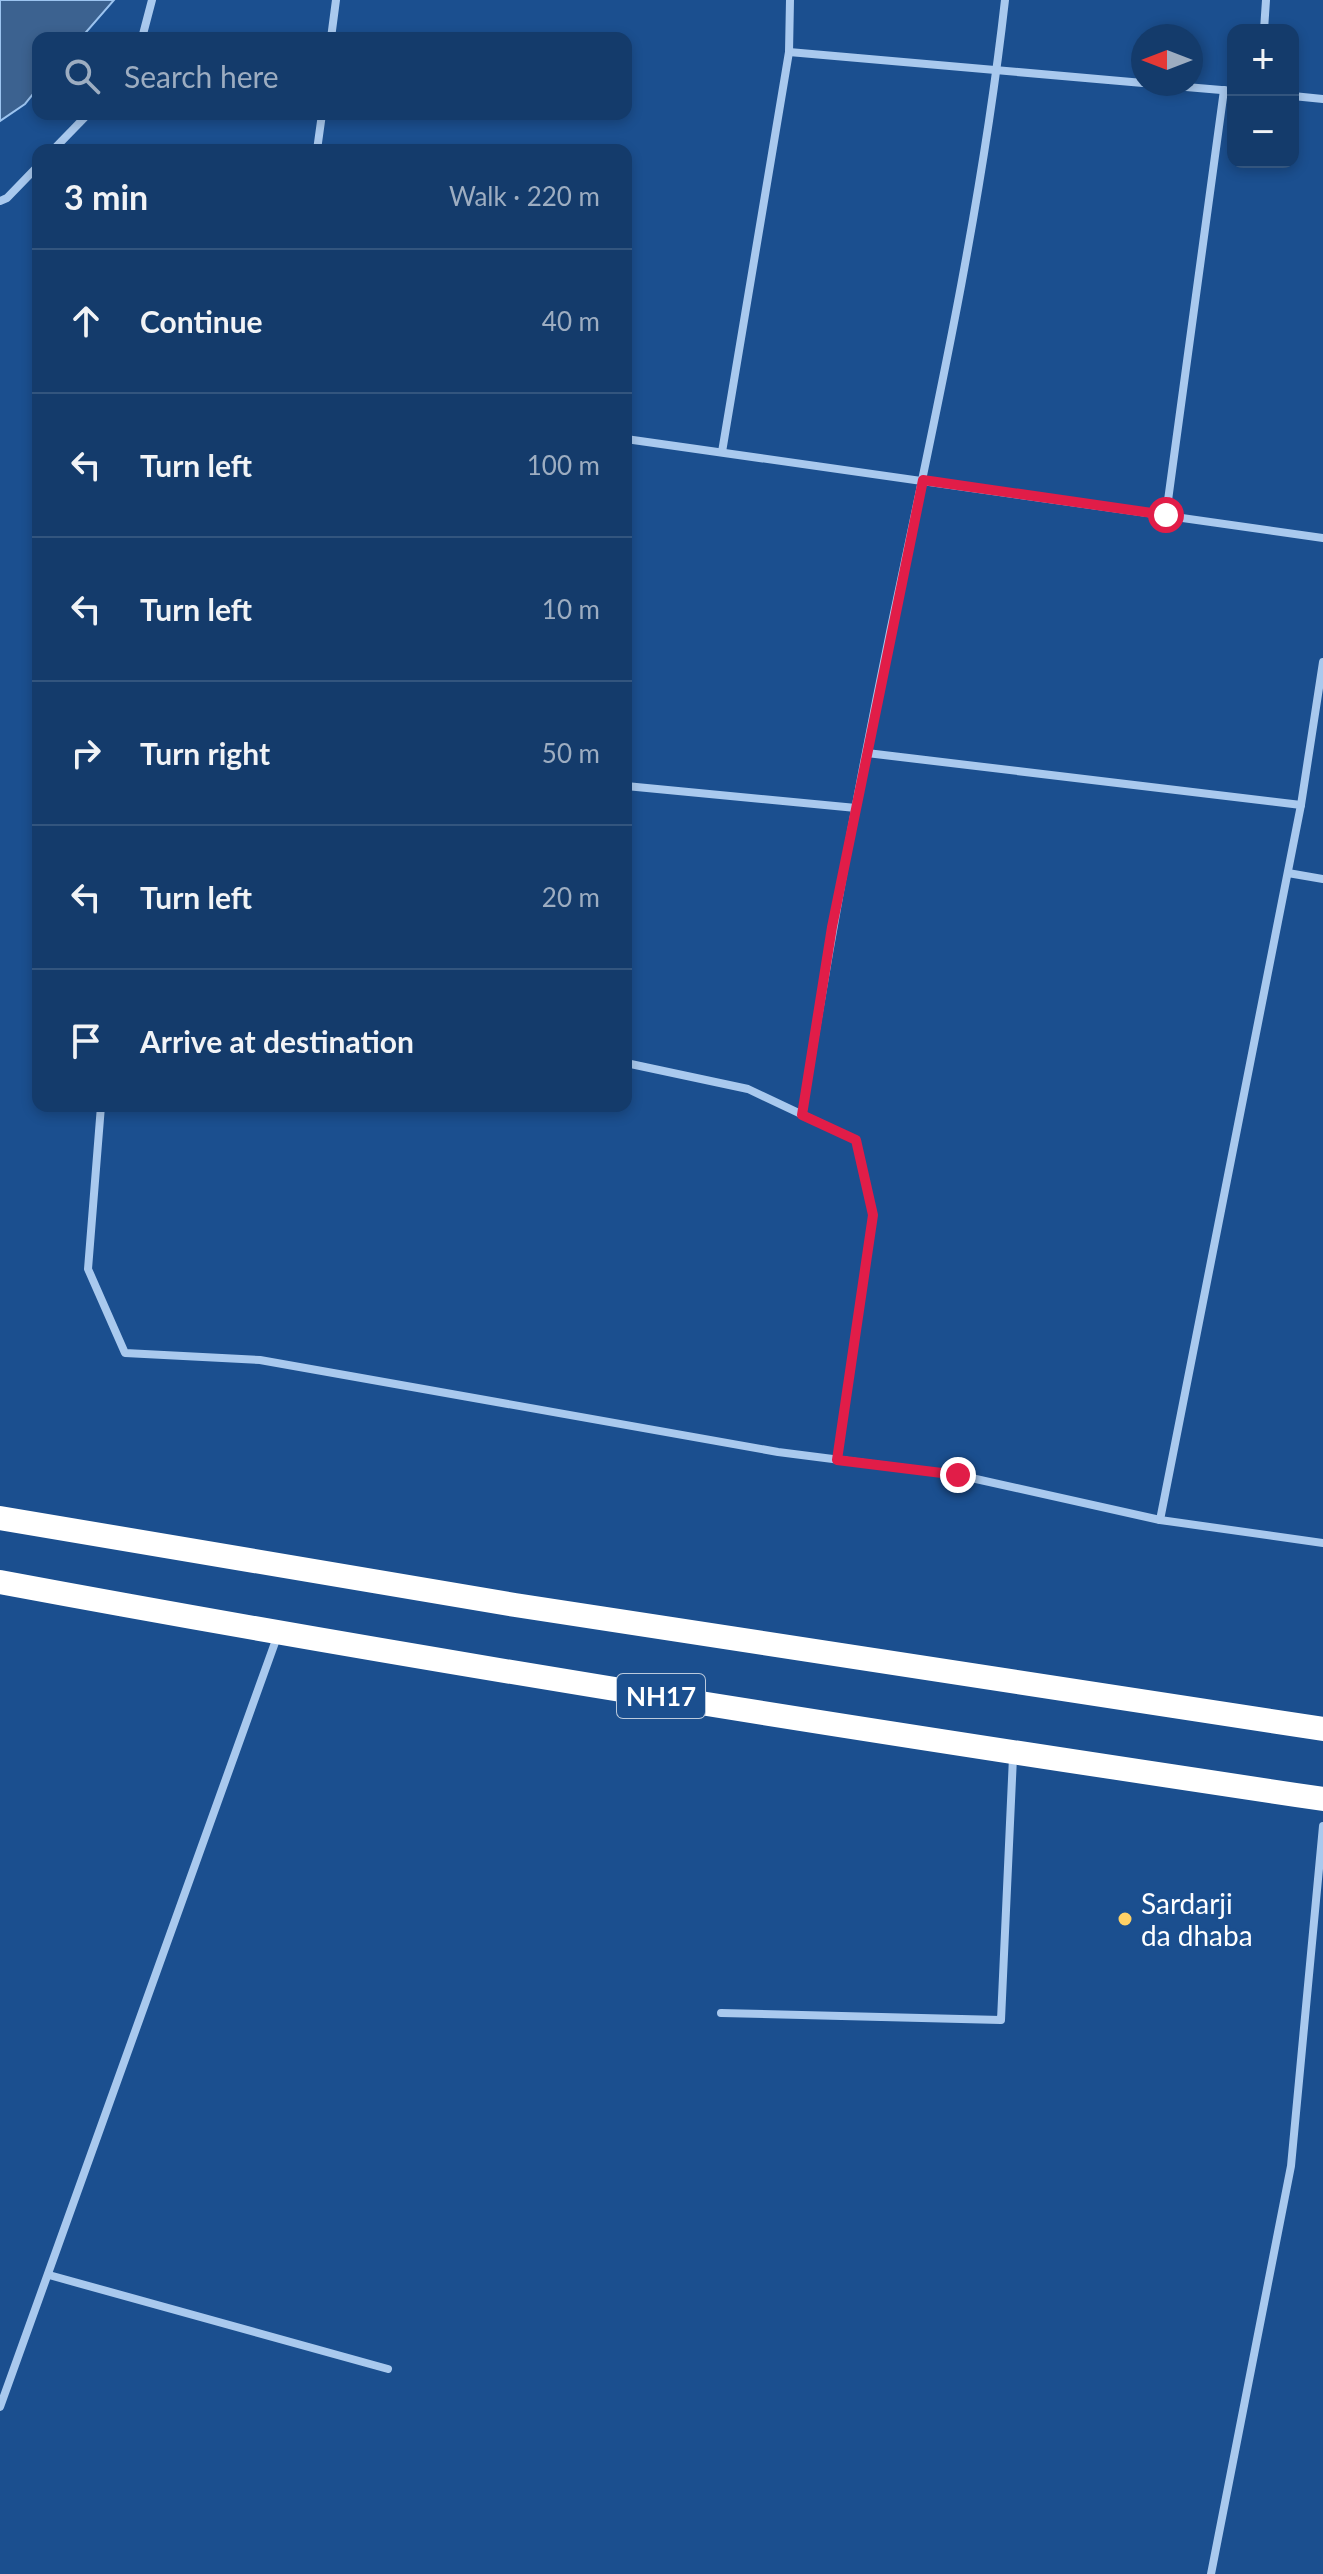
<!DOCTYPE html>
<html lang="en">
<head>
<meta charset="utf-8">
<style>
	:root { --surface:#143b6b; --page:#1d4271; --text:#f1f3f6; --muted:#9dadc1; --line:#33557e }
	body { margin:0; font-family:Lato,sans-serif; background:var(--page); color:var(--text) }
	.controls { position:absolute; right:24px; top:24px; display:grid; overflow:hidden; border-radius:16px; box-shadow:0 4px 12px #0003 }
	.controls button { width:72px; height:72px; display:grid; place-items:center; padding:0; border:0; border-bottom:2px solid var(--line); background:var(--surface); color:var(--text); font:40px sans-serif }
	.compass { position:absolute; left:1131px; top:24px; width:72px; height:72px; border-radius:50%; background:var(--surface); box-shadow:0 4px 12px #0003; rotate:270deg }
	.stop { position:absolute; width:24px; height:24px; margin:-18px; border:6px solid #e11d48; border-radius:50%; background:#fff }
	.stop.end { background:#e11d48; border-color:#fff; box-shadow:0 2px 8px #0008 }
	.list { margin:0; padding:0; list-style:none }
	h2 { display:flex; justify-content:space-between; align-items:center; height:104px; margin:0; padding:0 32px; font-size:34px }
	h2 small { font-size:26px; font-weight:400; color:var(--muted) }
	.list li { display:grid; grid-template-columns:52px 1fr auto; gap:24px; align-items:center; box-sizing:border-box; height:144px; padding:0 32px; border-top:2px solid var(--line) }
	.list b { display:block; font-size:30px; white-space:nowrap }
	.list em { font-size:26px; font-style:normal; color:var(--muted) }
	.icon { flex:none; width:44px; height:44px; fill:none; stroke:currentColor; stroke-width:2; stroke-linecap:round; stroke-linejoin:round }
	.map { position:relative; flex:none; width:1323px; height:2574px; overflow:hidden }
	.search { position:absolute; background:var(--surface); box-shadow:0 4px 12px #0003; left:32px; top:32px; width:600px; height:88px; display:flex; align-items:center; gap:20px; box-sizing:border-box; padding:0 28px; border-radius:16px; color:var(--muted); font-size:30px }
	.panel { position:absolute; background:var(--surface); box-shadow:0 4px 12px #0003; left:32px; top:144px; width:600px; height:968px; border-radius:16px }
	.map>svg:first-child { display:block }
	.water { fill:#3c6290; stroke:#9cc4f0; stroke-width:2 }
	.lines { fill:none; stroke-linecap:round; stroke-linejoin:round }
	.street { stroke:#a9c9ee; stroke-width:8 }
	.highway { stroke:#fff; stroke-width:24 }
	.route { stroke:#e11d48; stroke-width:10 }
	.poi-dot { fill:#ffd166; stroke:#1b4f8f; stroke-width:3 }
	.labels { text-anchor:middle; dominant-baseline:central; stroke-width:6; stroke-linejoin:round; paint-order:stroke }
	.shield { fill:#1b4f8f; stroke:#bbcadd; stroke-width:2 }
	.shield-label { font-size:26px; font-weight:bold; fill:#fff }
	.poi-label { font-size:28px; fill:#fff; stroke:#1b4f8f; text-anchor:start }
</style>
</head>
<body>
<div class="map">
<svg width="1323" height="2574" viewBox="0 0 1323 2574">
	<rect width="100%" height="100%" fill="#1b4f8f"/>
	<!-- water -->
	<path class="water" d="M0,0H114L81,38H38V88L25,104L0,121Z"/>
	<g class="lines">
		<!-- street -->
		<g class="street">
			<path d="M1264,30L1266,0"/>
			<path d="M142,38L152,0"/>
			<path d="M331,38L336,0"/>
			<path d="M789,52L1143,83"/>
			<path d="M1151,84L1233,91"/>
			<path d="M1293,96L1323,99"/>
			<path d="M53,150L88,114"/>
			<path d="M317,150L322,114"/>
			<path d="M0,201L7,198L38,166"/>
			<path d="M626,439L1323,538"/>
			<path d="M722,452L789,52L790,0"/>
			<path d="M1166,515L1224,90"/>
			<path d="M867,753L1301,805"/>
			<path d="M626,786L856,808"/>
			<path d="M1288,873L1323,879"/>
			<path d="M626,1063L748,1089L856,1140L873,1215L837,1460"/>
			<path d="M101,1106L88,1269L125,1353L260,1360L778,1452L958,1475L1160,1520L1323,1543"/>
			<path d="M802,1115C828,953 857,792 890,632C934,423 981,213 1005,0"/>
			<path d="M1160,1520L1301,805L1323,662"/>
			<path d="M721,2013L1001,2020L1013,1757"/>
			<path d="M49,2275L388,2369"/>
			<path d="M0,2407L277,1637"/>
			<path d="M1211,2574L1291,2166L1323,1826"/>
		</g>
		<!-- highway -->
		<g class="highway">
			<path d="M0,1518L515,1605L1323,1729"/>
			<path d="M0,1582C439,1664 881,1733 1323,1799"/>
		</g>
	</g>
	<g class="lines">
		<!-- route -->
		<path class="route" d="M958,1475L837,1460L873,1215L856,1140L802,1115L832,927L923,480L1166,515"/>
	</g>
	<!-- markers -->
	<circle class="poi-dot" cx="1125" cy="1919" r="8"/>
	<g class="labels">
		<!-- shield labels -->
		<rect class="shield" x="617" y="1674" width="88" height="44" rx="6"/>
		<g class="shield-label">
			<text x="661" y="1696">NH17</text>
		</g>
		<!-- poi labels -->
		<g class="poi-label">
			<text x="1141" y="1903">Sardarji<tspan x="1141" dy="32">da dhaba</tspan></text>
		</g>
	</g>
</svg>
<div class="controls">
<button>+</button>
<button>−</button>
</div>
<svg class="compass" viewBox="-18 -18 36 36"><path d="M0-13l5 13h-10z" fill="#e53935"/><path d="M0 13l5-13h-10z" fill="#9dadc1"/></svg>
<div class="stop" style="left:1166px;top:515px"></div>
<div class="stop end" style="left:958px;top:1475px"></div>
<div class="search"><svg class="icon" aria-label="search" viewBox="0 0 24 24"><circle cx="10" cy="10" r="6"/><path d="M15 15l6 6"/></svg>Search here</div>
<section class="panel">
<h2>3 min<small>Walk · 220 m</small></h2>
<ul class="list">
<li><svg class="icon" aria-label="ahead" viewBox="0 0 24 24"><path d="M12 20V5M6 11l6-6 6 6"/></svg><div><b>Continue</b></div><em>40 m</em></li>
<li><svg class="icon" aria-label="left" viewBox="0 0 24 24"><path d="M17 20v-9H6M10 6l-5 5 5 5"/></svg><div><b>Turn left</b></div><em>100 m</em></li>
<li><svg class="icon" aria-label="left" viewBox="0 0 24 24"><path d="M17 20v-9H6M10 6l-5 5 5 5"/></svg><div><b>Turn left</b></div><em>10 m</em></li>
<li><svg class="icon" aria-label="right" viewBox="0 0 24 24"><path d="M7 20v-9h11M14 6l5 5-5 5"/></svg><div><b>Turn right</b></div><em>50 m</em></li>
<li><svg class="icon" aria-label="left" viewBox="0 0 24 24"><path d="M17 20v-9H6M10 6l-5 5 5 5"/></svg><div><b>Turn left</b></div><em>20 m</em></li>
<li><svg class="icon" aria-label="arrive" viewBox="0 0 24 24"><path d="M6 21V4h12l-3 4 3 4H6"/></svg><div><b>Arrive at destination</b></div></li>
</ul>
</section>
</div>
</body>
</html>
